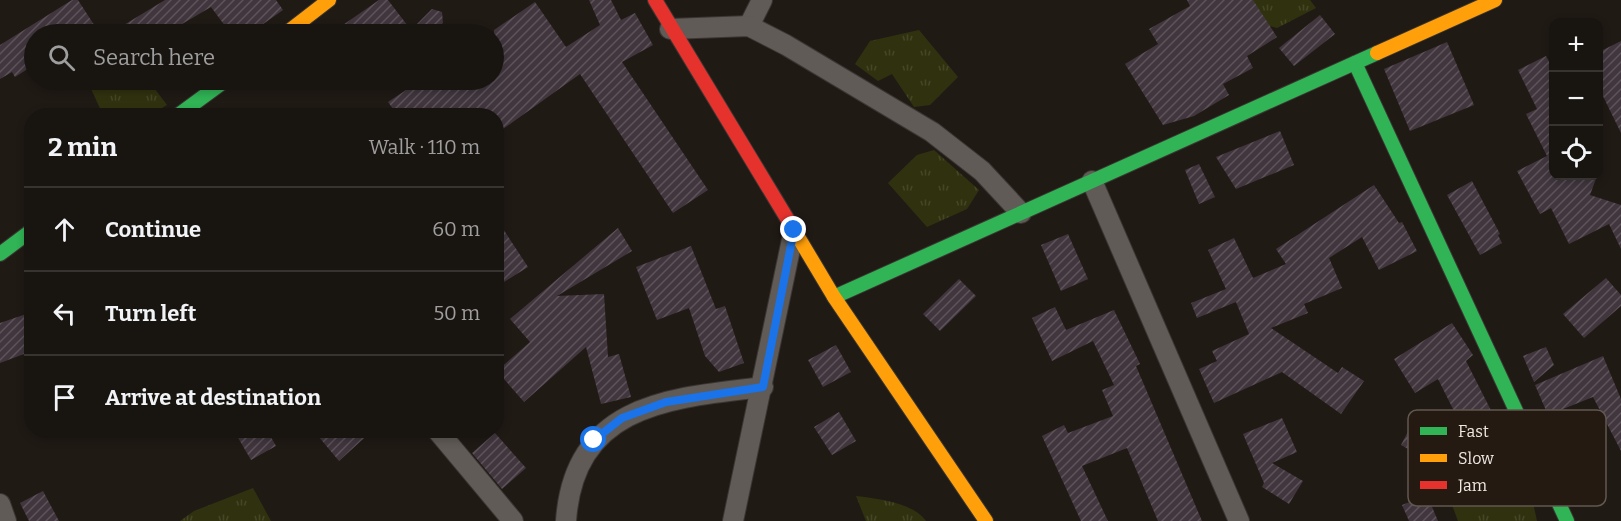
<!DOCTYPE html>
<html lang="en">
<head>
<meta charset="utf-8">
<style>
	:root { --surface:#181410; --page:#211d19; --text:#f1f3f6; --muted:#9f9e9f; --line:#363330 }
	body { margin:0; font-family:Bitter,serif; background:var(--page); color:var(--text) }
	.controls { position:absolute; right:18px; top:18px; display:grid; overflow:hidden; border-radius:12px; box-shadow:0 3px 9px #0003 }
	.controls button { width:54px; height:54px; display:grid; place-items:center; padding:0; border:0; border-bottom:2px solid var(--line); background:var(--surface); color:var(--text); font:30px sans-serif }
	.stop { position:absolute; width:18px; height:18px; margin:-14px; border:4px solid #1a73e8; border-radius:50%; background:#fff }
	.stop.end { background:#1a73e8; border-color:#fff; box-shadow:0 2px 6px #0008 }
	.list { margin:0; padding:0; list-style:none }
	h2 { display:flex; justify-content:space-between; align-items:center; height:78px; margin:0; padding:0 24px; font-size:26px }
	h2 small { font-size:20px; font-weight:400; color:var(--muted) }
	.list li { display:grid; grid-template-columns:39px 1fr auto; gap:18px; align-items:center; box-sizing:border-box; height:84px; padding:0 24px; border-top:2px solid var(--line) }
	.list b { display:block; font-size:22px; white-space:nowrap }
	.list em { font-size:20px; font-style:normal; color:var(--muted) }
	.icon { flex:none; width:33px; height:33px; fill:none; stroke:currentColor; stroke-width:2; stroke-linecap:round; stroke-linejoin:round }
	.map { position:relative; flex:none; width:1621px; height:521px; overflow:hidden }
	.search { position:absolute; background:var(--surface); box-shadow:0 3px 9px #0003; left:24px; top:24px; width:480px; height:66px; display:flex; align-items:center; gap:15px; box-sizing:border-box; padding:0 21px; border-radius:33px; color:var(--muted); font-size:22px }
	.panel { position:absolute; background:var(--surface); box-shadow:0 3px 9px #0003; left:24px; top:108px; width:480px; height:330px; border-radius:24px }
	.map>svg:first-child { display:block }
	.grass { fill:url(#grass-tufts) }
	.building { fill:url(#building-hatch) }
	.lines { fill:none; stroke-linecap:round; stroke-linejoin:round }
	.street-casing { stroke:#3b3633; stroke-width:22 }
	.fast-casing { stroke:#3b3633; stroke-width:16 }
	.slow-casing { stroke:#3b3633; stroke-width:16 }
	.jam-casing { stroke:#3b3633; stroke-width:16 }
	.street { stroke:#605b57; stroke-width:20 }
	.fast { stroke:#30b455; stroke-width:14 }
	.slow { stroke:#ff9f0a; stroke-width:14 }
	.jam { stroke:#e5322d; stroke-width:14 }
	.route { stroke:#1a73e8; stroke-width:8 }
	.key { fill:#241a11; stroke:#615850; stroke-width:1.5 }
	.key-label { font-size:16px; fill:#f0e9e3 }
</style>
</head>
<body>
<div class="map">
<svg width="1621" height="521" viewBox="0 0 1621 521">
	<defs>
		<pattern id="grass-tufts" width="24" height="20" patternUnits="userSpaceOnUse" patternTransform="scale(1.5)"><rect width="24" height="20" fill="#30320f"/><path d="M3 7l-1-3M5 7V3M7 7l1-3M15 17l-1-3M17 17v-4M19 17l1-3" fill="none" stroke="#444626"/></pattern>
		<pattern id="building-hatch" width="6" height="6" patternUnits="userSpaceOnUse" patternTransform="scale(1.5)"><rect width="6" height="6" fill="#41363e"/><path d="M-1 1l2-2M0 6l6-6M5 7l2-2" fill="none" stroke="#5d535a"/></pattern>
	</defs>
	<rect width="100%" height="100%" fill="#201a15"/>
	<!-- grass -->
	<g class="grass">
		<path d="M1234,0H1310L1316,8L1277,28L1255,22Z"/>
		<path d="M919,30L958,77L930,105L914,107L892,74L878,81L855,64L870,41Z"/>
		<path d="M87,80H148L167,105L150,115H103Z"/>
		<path d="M934,150L979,190L967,209L927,227L888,183L917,155Z"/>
		<path d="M1505,435L1529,485L1537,521H1458L1444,483L1464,451Z"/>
		<path d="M253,488L271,521H180L194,511Z"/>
		<path d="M856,496C878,499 912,502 926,521H866Z"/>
	</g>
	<!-- building -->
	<g class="building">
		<path d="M72,0H78L100,34H34V65L15,77L12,72L0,79V45Z"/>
		<path d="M165,0H276L283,10L249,34H231L211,7L165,34H109Z"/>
		<path d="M379,0H388L411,30L432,9L442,12L443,23L437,28L414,34H330Z"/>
		<path d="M589,0H611L621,20L635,13L653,45L622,62L708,190L673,213L580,74L496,134V116H398L388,102L421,80H494V30L535,2L566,47L600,25Z"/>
		<path d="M1187,0H1253L1277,37L1247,56L1253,68L1223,84L1229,95L1194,116L1163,125L1125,64L1158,44L1149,29L1190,6Z"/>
		<path d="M1320,15L1335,34L1294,66L1279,48Z"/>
		<path d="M1621,41V133L1599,88V52Z"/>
		<path d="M1447,42L1474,105L1410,131L1384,69Z"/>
		<path d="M1546,56L1554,70V176H1597L1590,195L1621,205V249L1609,224L1569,244L1551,208L1540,214L1517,171L1547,156L1526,114L1537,109L1518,70Z"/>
		<path d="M1280,131L1294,165L1236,189L1216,157Z"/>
		<path d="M1199,164L1215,197L1199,204L1185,170Z"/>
		<path d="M1472,181L1500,234L1498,235L1502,243L1480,255L1447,195Z"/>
		<path d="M1374,185L1399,223L1402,222L1417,251L1379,270L1362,237L1329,258L1342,288L1304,304L1308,313L1271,328L1338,373L1342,367L1364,381L1341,414L1282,372L1214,403L1199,369L1217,361L1212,351L1249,334L1236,302L1197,318L1191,303L1226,289L1208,250L1234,238L1253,278L1286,264L1276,249Z"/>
		<path d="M496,218L528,267L496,287Z"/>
		<path d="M618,228L632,251L557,296L604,294L608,357L619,354L631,397L601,404L586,347L524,402L497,371L530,342L510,319Z"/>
		<path d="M1068,234L1088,279L1061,291L1041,245Z"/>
		<path d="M691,246L716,309L725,306L744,363L719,372L705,356L689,308L657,320L636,267Z"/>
		<path d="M1606,278L1621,295V306L1584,338L1563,314Z"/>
		<path d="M959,279L976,296L940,331L923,314Z"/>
		<path d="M1055,307L1066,330L1114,310L1140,364L1136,366L1202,521H1158L1127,448L1082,466L1108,521H1081L1042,436L1064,425L1068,433L1113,416L1102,390L1114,385L1093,341L1052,361L1032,318Z"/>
		<path d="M32,312V351L0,363V323Z"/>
		<path d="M1452,323L1473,355L1466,361L1508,444L1491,454L1479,432L1471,445L1438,379L1415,393L1394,359Z"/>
		<path d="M836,345L851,372L823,387L808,360Z"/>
		<path d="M1546,347L1554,365L1534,382L1523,356Z"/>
		<path d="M1603,356L1621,399V451L1593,397L1548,415L1535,385Z"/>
		<path d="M839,412L856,441L832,455L814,427Z"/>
		<path d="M1416,416L1470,447L1454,475L1401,445Z"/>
		<path d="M1282,418L1297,452L1272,463L1303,481L1289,504L1262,487L1264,483L1243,434Z"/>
		<path d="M247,430H267L276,446L251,460L237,436Z"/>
		<path d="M313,430H373L339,461Z"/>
		<path d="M495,433L526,468L502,489L472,453Z"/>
		<path d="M43,491L59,521H29L20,503Z"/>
		<path d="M1427,495L1438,521H1409L1402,505Z"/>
	</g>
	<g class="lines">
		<!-- street casing -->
		<g class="street-casing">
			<g id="street">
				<path d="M749,26L762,0"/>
				<path d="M670,29L749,26L786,45L932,132L982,171L1021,213"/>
				<path d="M1092,181L1239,521"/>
				<path d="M437,430L513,521"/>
				<path d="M0,504L6,521"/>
				<path d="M566,521C574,404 669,398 763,387"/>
				<path d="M733,521L794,230"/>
			</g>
		</g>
		<!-- fast casing -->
		<g class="fast-casing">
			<g id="fast">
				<path d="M1355,63L1567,521"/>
				<path d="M177,116L226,80"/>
				<path d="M0,254L32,230"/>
				<path d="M834,297L1377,53"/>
			</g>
		</g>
		<!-- slow casing -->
		<g class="slow-casing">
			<g id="slow">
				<path d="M285,34L329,0"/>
				<path d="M1377,53L1495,0"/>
				<path d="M794,230L834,297L986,521"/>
			</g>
		</g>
		<!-- jam casing -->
		<g class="jam-casing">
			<path id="jam" d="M655,0L794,230"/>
		</g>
		<!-- street -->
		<use href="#street" class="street"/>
		<!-- fast -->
		<use href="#fast" class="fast"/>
		<!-- slow -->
		<use href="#slow" class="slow"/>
		<!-- jam -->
		<use href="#jam" class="jam"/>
	</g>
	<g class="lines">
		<!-- route -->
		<path class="route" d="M594,440L622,418L666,402L763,387L794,230"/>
	</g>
	<!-- legend -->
	<rect x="1408" y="410" width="198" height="96" rx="9" class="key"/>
	<rect x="1420" y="427" width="27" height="8" fill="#30b455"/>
	<rect x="1420" y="454" width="27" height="8" fill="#ff9f0a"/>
	<rect x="1420" y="481" width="27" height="8" fill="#e5322d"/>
	<g class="key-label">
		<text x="1458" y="437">Fast</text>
		<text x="1458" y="464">Slow</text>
		<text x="1458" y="491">Jam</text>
	</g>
</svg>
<div class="controls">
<button>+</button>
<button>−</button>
<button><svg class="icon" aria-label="locate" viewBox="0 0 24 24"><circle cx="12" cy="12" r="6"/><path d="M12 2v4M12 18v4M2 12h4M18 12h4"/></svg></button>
</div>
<div class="stop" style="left:594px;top:440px"></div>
<div class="stop end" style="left:794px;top:230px"></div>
<div class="search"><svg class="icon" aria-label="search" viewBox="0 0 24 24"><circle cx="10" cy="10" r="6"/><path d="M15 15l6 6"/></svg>Search here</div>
<section class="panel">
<h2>2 min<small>Walk · 110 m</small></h2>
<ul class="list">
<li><svg class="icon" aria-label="ahead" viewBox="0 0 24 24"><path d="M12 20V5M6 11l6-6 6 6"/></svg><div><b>Continue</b></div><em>60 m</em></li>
<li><svg class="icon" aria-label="left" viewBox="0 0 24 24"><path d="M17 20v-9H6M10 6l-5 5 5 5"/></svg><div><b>Turn left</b></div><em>50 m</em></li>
<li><svg class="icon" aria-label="arrive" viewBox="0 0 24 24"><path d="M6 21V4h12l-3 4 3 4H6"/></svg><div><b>Arrive at destination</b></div></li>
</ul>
</section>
</div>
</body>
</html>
